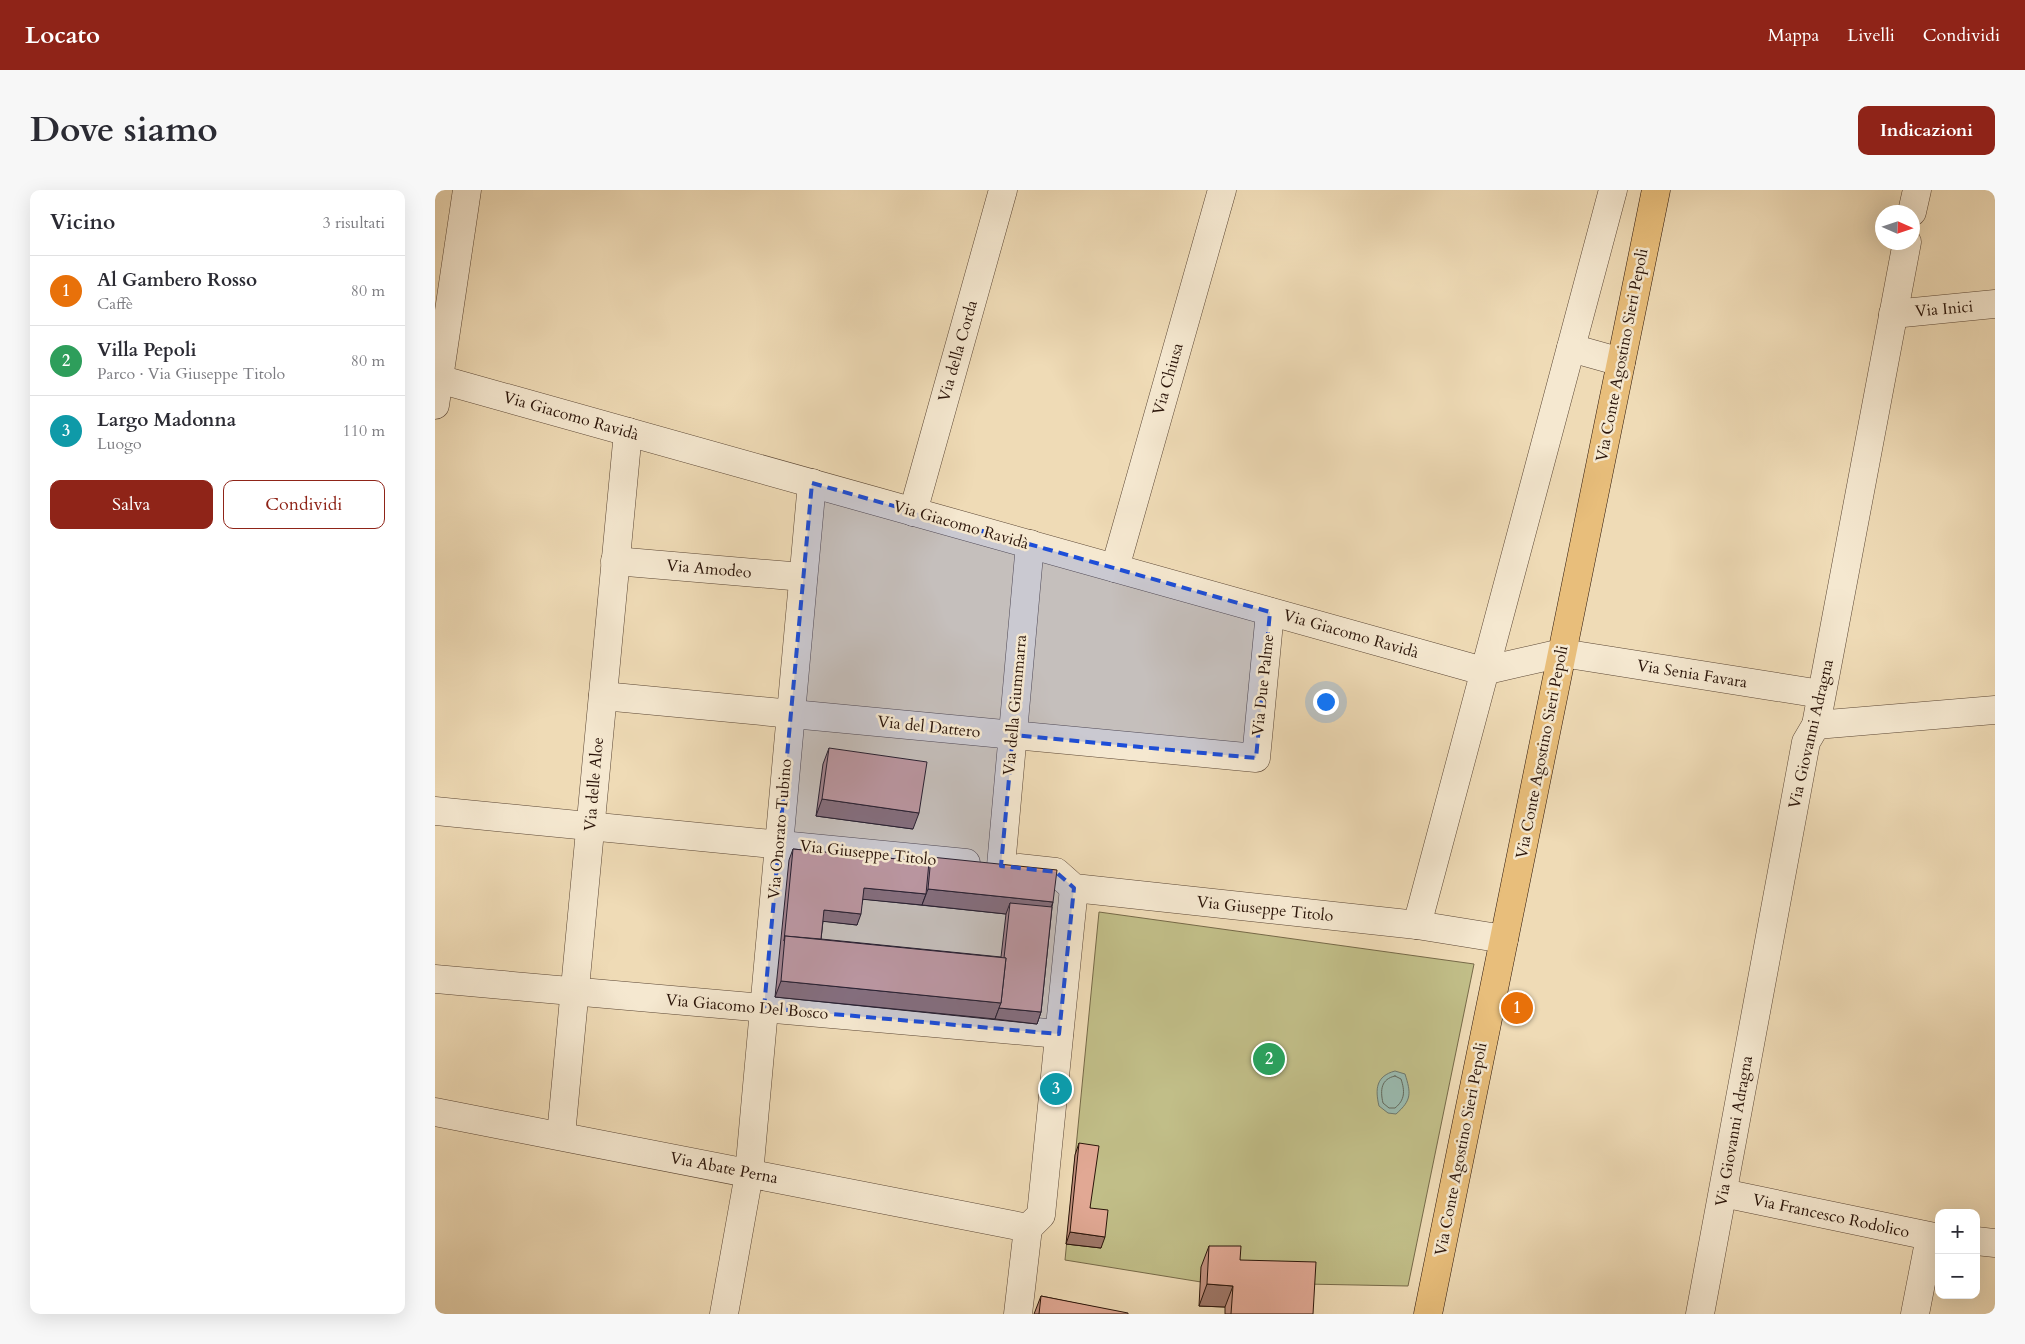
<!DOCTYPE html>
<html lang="it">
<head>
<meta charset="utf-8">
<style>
	:root { --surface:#fff; --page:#f7f7f7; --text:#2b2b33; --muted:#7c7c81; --line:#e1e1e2; --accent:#8f2418 }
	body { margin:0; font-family:Cardo,serif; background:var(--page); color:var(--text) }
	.controls { position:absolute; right:15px; bottom:15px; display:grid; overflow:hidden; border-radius:10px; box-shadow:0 5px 20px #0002 }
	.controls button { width:45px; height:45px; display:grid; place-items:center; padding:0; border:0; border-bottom:1px solid var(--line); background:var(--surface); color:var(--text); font:25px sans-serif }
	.compass { position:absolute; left:1440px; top:15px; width:45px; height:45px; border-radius:50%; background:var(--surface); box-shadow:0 5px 20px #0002; rotate:93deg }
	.you { position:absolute; left:890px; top:511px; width:18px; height:18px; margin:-12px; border:4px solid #fff; border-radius:50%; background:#1a73e8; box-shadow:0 0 0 8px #1a73e833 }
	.badge { display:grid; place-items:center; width:32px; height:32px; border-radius:50%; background:var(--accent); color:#fff; font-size:16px; font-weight:700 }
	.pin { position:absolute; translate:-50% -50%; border:2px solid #fff; box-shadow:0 1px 5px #0006 }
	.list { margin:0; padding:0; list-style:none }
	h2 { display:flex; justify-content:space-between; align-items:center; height:65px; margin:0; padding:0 20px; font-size:21px }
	h2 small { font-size:16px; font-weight:400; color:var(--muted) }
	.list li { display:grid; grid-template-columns:32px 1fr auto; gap:15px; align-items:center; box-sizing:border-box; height:70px; padding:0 20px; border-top:1px solid var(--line) }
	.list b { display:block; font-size:19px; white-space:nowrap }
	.list p { margin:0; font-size:16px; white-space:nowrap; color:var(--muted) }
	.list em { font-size:16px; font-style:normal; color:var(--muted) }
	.actions { display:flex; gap:10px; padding:15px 20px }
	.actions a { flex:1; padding:11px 0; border:1px solid var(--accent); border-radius:10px; text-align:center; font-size:18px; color:var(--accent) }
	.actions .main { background:var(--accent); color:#fff }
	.map { position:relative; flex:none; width:1560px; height:1124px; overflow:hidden; border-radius:10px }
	header { display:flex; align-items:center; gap:30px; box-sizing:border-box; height:70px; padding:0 25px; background:var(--accent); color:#fff }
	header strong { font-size:24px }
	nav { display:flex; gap:28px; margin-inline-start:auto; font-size:18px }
	.intro { display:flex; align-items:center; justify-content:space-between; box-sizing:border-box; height:120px; padding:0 30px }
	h1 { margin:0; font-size:35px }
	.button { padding:12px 22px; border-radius:10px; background:var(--accent); color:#fff; font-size:18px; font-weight:700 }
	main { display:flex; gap:30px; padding:0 30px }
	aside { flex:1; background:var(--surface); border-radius:10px; box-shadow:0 5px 20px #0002 }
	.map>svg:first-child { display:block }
	.green { fill:#c1be88; stroke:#766948 }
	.water { fill:#9abbb0; stroke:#6d786d }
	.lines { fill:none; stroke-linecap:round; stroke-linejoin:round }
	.shore { stroke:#62685c; stroke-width:1 }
	.minor-casing { stroke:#5b4634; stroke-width:29 }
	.major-casing { stroke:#2a1409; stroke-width:29 }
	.minor { stroke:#f5e8d0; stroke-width:28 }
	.major { stroke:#e8be7b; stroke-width:28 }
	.wall { fill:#c2907f; stroke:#2a1409; fill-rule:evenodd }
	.shaded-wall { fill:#9e7668; stroke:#2a1409 }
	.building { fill:#e1a894; stroke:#2a1409 }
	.marked { fill:#1d4ed8; fill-opacity:0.2; stroke:#1d4ed8; stroke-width:4; stroke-dasharray:10 6; stroke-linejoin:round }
	.labels { text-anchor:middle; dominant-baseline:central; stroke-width:5; stroke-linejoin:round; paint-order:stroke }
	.street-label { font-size:16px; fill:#2a1409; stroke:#f5e8d0 }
</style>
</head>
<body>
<header>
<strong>Locato</strong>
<nav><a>Mappa</a><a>Livelli</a><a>Condividi</a></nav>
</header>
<div class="intro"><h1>Dove siamo</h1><a class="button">Indicazioni</a></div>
<main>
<aside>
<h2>Vicino<small>3 risultati</small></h2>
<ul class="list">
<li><span class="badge" style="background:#e8710a">1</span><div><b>Al Gambero Rosso</b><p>Caffè</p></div><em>80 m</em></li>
<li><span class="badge" style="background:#2e9e5b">2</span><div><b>Villa Pepoli</b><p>Parco · Via Giuseppe Titolo</p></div><em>80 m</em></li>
<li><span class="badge" style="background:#0f9aa8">3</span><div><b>Largo Madonna</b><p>Luogo</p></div><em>110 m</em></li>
</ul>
<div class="actions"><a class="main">Salva</a><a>Condividi</a></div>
</aside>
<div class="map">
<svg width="1560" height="1124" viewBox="0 0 1560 1124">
	<rect width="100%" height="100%" fill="#efdbb6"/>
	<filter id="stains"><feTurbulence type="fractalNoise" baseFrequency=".004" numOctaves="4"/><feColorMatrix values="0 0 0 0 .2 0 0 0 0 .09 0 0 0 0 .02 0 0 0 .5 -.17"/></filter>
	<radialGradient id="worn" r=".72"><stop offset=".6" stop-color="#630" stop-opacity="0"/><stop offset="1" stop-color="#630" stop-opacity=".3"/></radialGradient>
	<!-- green -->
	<path class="green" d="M664,722L1039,774L973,1096L766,1092L630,1070Z"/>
	<!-- water -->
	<path class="water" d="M960,881L970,884C976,903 977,910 961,924L953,923L944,916C940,899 941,886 960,881Z"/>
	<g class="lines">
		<!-- shore -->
		<path class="shore" d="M960,886L966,889C970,901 970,910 960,918H954L948,913C945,900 946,889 960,886Z"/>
		<!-- minor casing -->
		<g class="minor-casing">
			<g id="minor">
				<path d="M1477,22L1482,0"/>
				<path d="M1458,124L1560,114"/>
				<path d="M1136,158L1186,172"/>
				<path d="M0,188L1048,481L1127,463L1386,504"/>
				<path d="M0,215L32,0"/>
				<path d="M478,322L568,0"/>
				<path d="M180,371L368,387"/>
				<path d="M680,378L787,0"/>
				<path d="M168,506L821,568L835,422"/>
				<path d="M1381,535L1560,520"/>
				<path d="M0,621L531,673"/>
				<path d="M566,676L595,354"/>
				<path d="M584,678L621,682L639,698L982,735L1069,749"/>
				<path d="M982,735L1178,0"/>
				<path d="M0,789L624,844"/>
				<path d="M0,922L593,1038L606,1025L639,698"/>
				<path d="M126,945L193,242"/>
				<path d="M1288,1003L1504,1048"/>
				<path d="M1541,1051L1560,1053"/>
				<path d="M289,1124L314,984L377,293"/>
				<path d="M583,1124L593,1038"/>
				<path d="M1265,1124L1371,552L1381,535L1472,52"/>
				<path d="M1480,1124L1495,1047"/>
			</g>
		</g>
		<!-- major casing -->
		<g class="major-casing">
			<path id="major" d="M993,1124L1221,0"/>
		</g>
		<!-- minor -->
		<use href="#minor" class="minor"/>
		<!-- major -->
		<use href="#major" class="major"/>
	</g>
	<!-- wall -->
	<g class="wall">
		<path d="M394,558L478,639L381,626L388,574Z"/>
		<path d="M358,659L494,672L496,667L618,712L617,717L606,822L602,834L340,807L354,670ZM428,709L571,724L566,767L386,749L388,731L422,735Z"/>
		<path d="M644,953L655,1018L666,1058L631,1054L640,965Z"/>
		<path d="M774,1056L805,1070L878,1124H790V1117L764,1116L766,1077Z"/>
		<path d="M606,1106L693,1124H599Z"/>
	</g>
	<!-- shaded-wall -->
	<g class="shaded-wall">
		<path d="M387,609L484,623L478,639L381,626Z"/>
		<path d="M429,698L491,704L487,715L425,709Z"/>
		<path d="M493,699L618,712L612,728L575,713L571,724L487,715Z"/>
		<path d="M389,720L426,724L422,735L385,731Z"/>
		<path d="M346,791L566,813L560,829L340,807Z"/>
		<path d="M564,818L606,822L602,834L560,829Z"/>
		<path d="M635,1042L670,1047L666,1058L631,1054Z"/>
		<path d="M772,1094L798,1096L790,1117L764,1116Z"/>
	</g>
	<!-- building -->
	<g class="building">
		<path d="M394,558L492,572L484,623L387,609Z"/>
		<path d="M358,659L494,672L491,704L429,698L426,724L389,720L386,749L350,746L349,751Z"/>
		<path d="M496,667L622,680L618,712L493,699Z"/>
		<path d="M575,713L617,717L606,822L564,818L566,813L571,768H569Z"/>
		<path d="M350,746L571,768L566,813L346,791Z"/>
		<path d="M644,953L664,956L655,1018L673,1020L670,1047L635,1042Z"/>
		<path d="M774,1056H806L805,1070L881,1072L878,1124H796L798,1096L772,1094Z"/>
		<path d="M606,1106L693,1123V1124H604Z"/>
	</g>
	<!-- marked area -->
	<path class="marked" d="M377,293L835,422L821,568L578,545L566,676L621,682L639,698L624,844L329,818Z"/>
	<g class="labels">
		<!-- street labels -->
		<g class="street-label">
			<text transform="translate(1509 119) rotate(-5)">Via Inici</text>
			<text transform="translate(523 161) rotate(-74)">Via della Corda</text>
			<text transform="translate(1187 165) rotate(-79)">Via Conte Agostino Sieri Pepoli</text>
			<text transform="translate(733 189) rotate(-74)">Via Chiusa</text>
			<text transform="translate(136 226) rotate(16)">Via Giacomo Ravidà</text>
			<text transform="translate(526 335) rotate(16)">Via Giacomo Ravidà</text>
			<text transform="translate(274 379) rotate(5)">Via Amodeo</text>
			<text transform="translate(916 444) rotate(16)">Via Giacomo Ravidà</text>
			<text transform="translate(1257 484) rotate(9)">Via Senia Favara</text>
			<text transform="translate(828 495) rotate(-84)">Via Due Palme</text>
			<text transform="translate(580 515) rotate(-85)">Via della Giummarra</text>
			<text transform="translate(494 537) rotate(6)">Via del Dattero</text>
			<text transform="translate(1376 544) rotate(-77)">Via Giovanni Adragna</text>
			<text transform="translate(1107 562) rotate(-79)">Via Conte Agostino Sieri Pepoli</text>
			<text transform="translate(159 594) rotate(-85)">Via delle Aloe</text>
			<text transform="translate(345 639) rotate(-85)">Via Onorato Tubino</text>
			<text transform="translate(433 663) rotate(6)">Via Giuseppe Titolo</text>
			<text transform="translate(830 719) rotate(6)">Via Giuseppe Titolo</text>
			<text transform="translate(312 817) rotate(5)">Via Giacomo Del Bosco</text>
			<text transform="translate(1299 941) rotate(-80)">Via Giovanni Adragna</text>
			<text transform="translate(1026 959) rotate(-79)">Via Conte Agostino Sieri Pepoli</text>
			<text transform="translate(289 978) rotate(11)">Via Abate Perna</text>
			<text transform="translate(1396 1026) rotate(12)">Via Francesco Rodolico</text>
		</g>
	</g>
	<rect width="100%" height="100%" filter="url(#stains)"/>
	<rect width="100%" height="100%" fill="url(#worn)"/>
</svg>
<div class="controls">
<button>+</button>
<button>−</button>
</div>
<svg class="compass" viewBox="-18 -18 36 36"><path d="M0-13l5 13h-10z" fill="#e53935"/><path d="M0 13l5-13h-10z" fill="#7c7c81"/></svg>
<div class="you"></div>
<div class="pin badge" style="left:1082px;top:818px;background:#e8710a">1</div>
<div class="pin badge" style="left:834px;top:869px;background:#2e9e5b">2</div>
<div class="pin badge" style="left:621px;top:899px;background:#0f9aa8">3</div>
</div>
</main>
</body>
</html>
